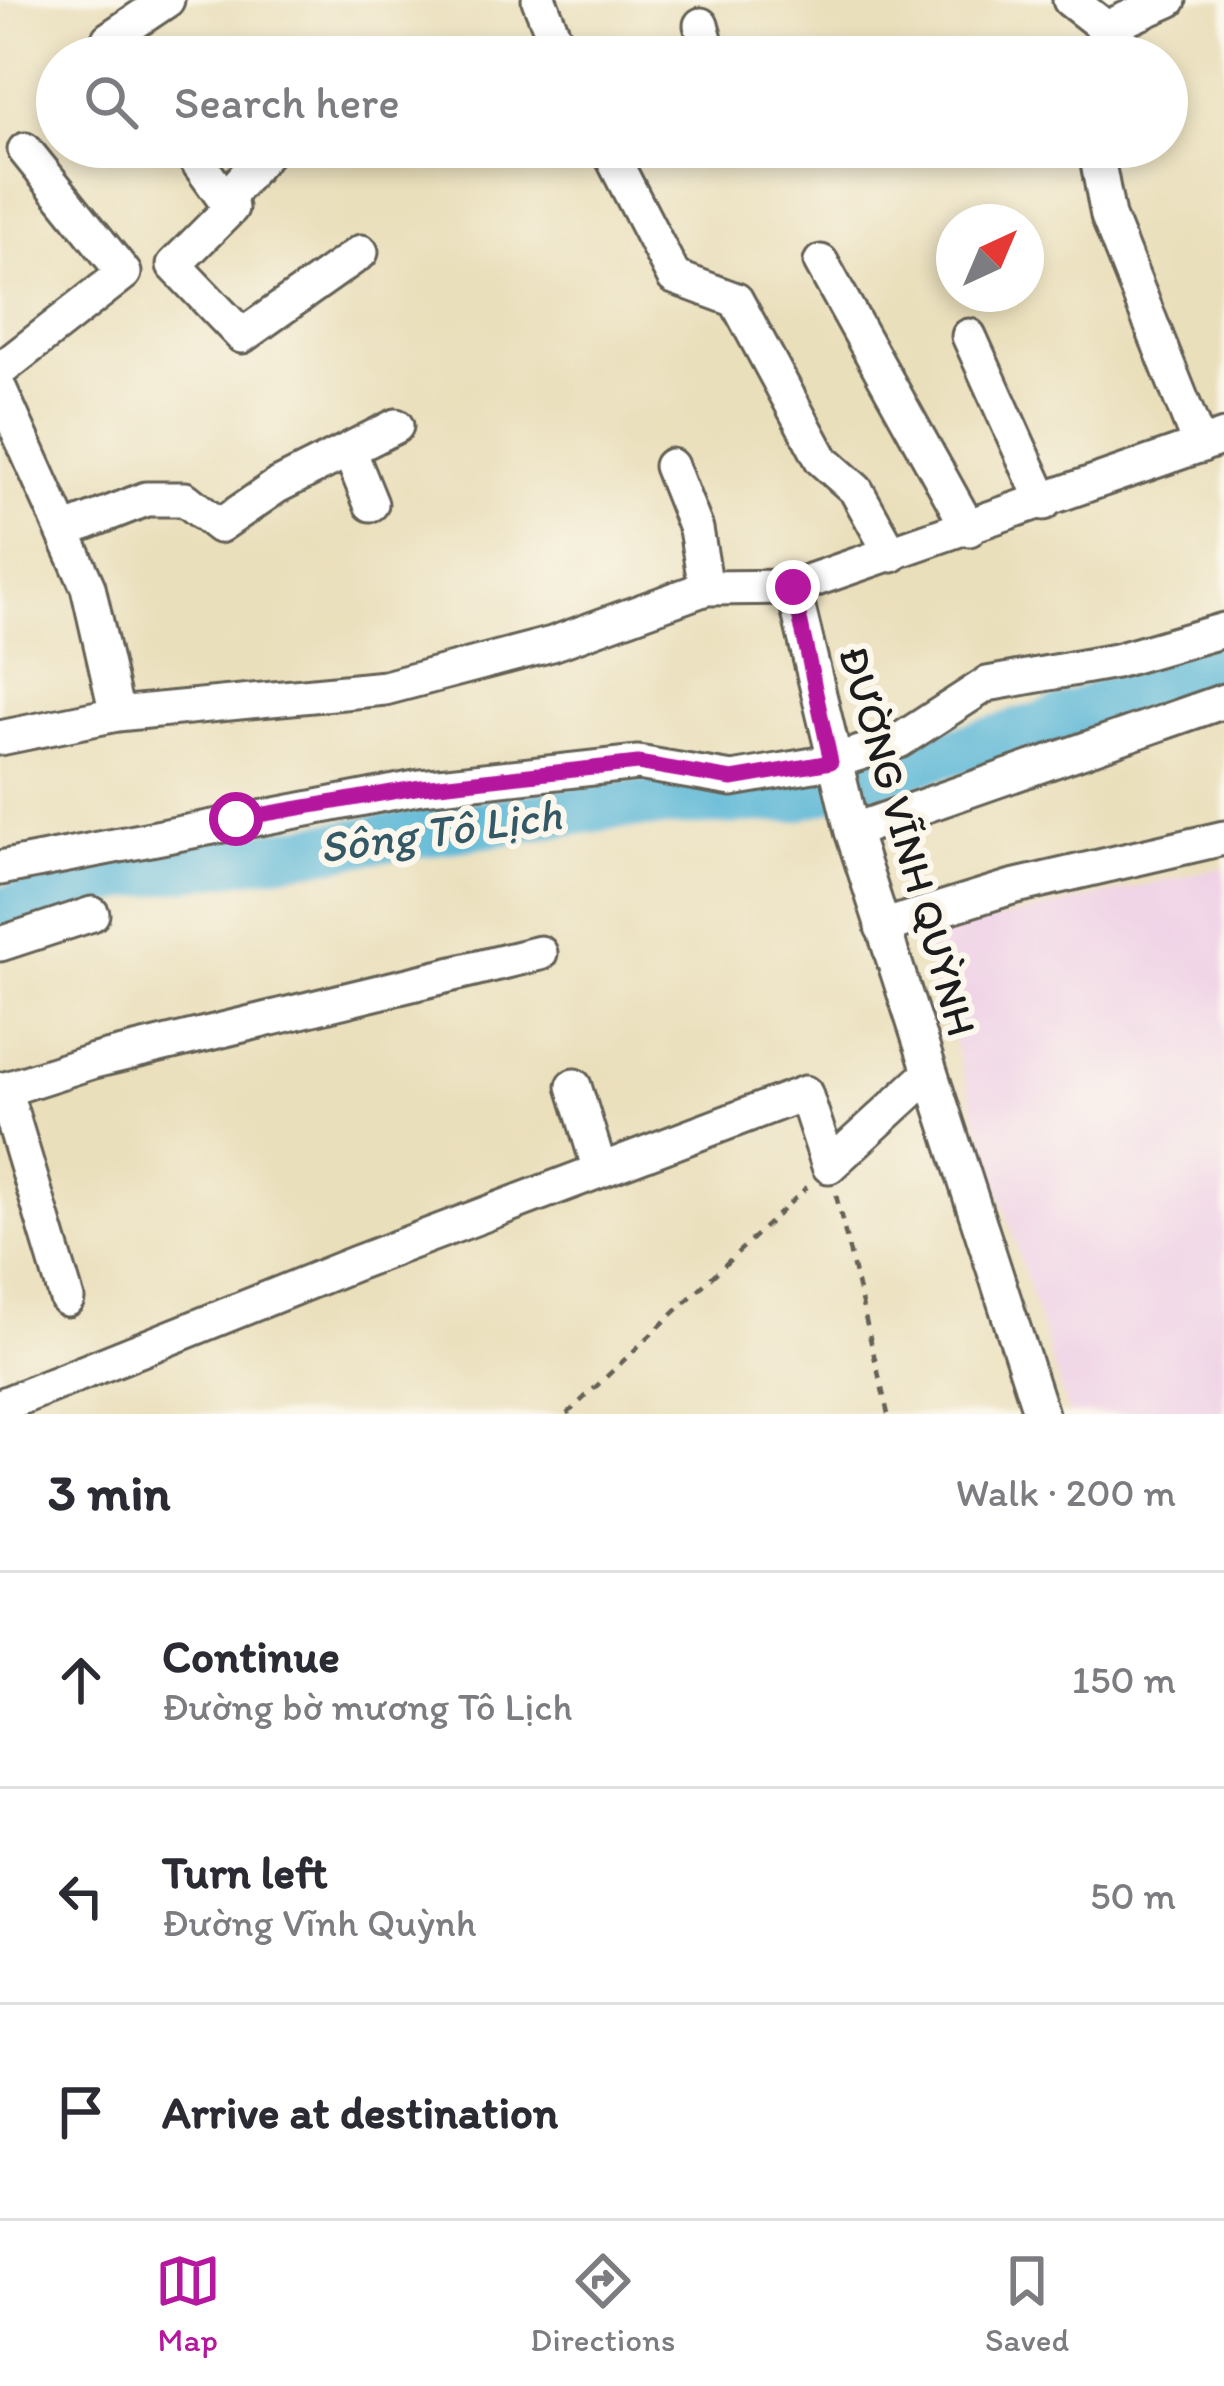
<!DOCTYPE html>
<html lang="en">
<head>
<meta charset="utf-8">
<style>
	:root { --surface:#fff; --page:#f2f2f3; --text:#2b2b33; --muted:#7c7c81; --line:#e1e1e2; --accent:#b5179e }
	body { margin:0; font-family:Itim,sans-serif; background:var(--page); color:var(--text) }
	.compass { position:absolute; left:936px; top:204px; width:108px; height:108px; border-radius:50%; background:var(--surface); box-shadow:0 6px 18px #0003; rotate:44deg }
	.stop { position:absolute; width:36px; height:36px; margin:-27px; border:9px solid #b5179e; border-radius:50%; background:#fff }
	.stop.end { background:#b5179e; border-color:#fff; box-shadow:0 3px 12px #0008 }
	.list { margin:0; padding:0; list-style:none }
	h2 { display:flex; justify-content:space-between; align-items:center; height:156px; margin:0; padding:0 48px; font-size:51px }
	h2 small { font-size:39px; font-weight:400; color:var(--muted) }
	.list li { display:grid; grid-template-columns:78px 1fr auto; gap:36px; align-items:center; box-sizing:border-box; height:216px; padding:0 48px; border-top:3px solid var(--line) }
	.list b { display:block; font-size:45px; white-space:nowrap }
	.list p { margin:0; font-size:39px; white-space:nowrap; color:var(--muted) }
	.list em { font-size:39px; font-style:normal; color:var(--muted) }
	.icon { flex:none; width:66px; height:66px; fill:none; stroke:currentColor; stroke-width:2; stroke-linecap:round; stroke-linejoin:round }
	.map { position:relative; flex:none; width:1224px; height:1414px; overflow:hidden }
	.search { position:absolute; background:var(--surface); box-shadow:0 6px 18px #0003; left:36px; right:36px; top:36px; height:132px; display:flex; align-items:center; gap:30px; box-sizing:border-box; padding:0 42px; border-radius:66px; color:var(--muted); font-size:45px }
	.sheet { height:804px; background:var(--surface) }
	nav { display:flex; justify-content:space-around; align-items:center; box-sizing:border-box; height:168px; border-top:3px solid var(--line); background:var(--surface); font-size:33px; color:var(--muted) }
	nav a { display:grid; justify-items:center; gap:6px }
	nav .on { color:var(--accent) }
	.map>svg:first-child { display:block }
	.built { fill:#efd0e6 }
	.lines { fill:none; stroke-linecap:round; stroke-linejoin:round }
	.river { stroke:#57b5d5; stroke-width:48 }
	.minor-casing { stroke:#646054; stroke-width:39 }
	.path { stroke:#646054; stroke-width:4.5; stroke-dasharray:9 9; stroke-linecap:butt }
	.minor { stroke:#fff; stroke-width:33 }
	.route { stroke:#b5179e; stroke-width:15 }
	.labels { text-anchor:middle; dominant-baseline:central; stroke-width:12; stroke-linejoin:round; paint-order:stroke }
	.street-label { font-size:42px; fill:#1c1c1c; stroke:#fbf7ec }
	.water-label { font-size:45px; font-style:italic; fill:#345966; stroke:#fbf7ec }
</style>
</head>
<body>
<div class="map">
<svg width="1224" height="1414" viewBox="0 0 1224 1414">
	<rect width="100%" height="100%" fill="#fbf7ec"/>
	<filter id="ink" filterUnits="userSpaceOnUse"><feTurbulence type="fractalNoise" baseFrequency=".00833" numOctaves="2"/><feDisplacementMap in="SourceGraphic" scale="24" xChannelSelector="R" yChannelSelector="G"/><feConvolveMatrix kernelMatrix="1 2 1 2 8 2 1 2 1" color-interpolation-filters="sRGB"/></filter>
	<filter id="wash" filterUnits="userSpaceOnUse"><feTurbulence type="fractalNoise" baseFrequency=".004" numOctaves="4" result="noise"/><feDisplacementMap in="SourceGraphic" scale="48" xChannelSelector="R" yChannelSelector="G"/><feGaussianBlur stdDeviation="2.7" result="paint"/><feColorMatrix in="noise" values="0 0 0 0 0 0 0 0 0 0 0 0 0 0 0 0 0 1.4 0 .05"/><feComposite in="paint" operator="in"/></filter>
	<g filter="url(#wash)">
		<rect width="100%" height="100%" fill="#eadfbb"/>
		<!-- built -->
		<path class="built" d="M1224,867V1414H1068L921,937Z"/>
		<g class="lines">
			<!-- river -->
			<path class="river" d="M0,911L128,875L616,805L793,798L1042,726L1224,658"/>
		</g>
	</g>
	<g filter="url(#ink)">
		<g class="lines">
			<!-- minor casing -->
			<g class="minor-casing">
				<g id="minor">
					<path d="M539,0L562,57"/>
					<path d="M1070,0L1106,28"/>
					<path d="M701,25L710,57"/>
					<path d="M122,57L109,39L167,0"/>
					<path d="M1099,57L1106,28L1169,0"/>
					<path d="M187,147L231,208L174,265L242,336L361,252"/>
					<path d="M607,147L674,277L736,300L822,460L856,490L892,555"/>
					<path d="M1095,147L1108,216L1200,446"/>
					<path d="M225,200L271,147"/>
					<path d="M821,262L969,529"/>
					<path d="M969,336L1044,503"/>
					<path d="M0,370L124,273L25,150"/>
					<path d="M0,390L88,587L117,714"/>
					<path d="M349,450L371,504"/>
					<path d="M671,466L696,529L706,588"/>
					<path d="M64,531L146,499H185L219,526L277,486L396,426"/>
					<path d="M793,587L852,831L1041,1414"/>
					<path d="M0,738L117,714L385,688L552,644L706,588L793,587L1224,437"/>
					<path d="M852,831L1224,701"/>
					<path d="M0,868L421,787L638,763L732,779L831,762L899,741L987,684L1116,661L1224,630"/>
					<path d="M882,927L1012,887L1224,838"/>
					<path d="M0,944L92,914"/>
					<path d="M574,1086L600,1170"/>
					<path d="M4,1089L67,1299"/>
					<path d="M0,1091L94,1061L540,953"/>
					<path d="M0,1406L356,1263L805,1093L829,1166L928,1075"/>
				</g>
			</g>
			<!-- path -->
			<g class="path">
				<path d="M836,1195L888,1414"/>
				<path d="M567,1414L807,1187"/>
			</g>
			<!-- minor -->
			<use href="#minor" class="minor"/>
		</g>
	</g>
	<g class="lines" filter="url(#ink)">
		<!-- route -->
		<path class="route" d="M236,819L421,787L638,763L732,779L831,762L793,587"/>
	</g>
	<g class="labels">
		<!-- street labels -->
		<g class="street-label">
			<text transform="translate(908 841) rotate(74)">ĐƯỜNG VĨNH QUỲNH</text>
		</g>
		<!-- water labels -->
		<g class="water-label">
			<text transform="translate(440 830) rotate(-8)">Sông Tô Lịch</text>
		</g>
	</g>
</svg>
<svg class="compass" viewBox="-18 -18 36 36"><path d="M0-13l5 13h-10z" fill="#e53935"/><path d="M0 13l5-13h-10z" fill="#7c7c81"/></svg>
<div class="stop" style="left:236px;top:819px"></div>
<div class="stop end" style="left:793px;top:587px"></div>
<div class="search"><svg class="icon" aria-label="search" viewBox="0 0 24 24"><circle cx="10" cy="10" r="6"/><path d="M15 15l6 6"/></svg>Search here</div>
</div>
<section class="sheet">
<h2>3 min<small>Walk · 200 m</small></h2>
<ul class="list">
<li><svg class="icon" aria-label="ahead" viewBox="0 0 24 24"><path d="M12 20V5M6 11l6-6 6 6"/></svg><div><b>Continue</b><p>Đường bờ mương Tô Lịch</p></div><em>150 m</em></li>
<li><svg class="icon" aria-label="left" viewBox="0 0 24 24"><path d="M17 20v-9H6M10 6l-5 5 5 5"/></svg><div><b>Turn left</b><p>Đường Vĩnh Quỳnh</p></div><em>50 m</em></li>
<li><svg class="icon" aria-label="arrive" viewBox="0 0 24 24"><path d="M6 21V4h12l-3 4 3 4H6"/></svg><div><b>Arrive at destination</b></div></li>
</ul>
</section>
<nav>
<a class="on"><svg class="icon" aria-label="map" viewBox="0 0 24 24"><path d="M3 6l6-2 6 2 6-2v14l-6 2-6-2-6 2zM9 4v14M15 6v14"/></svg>Map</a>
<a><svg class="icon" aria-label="directions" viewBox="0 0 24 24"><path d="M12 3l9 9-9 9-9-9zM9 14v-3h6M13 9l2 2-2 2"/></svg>Directions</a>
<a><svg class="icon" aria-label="saved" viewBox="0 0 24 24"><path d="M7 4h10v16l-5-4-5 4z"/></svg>Saved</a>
</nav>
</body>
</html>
